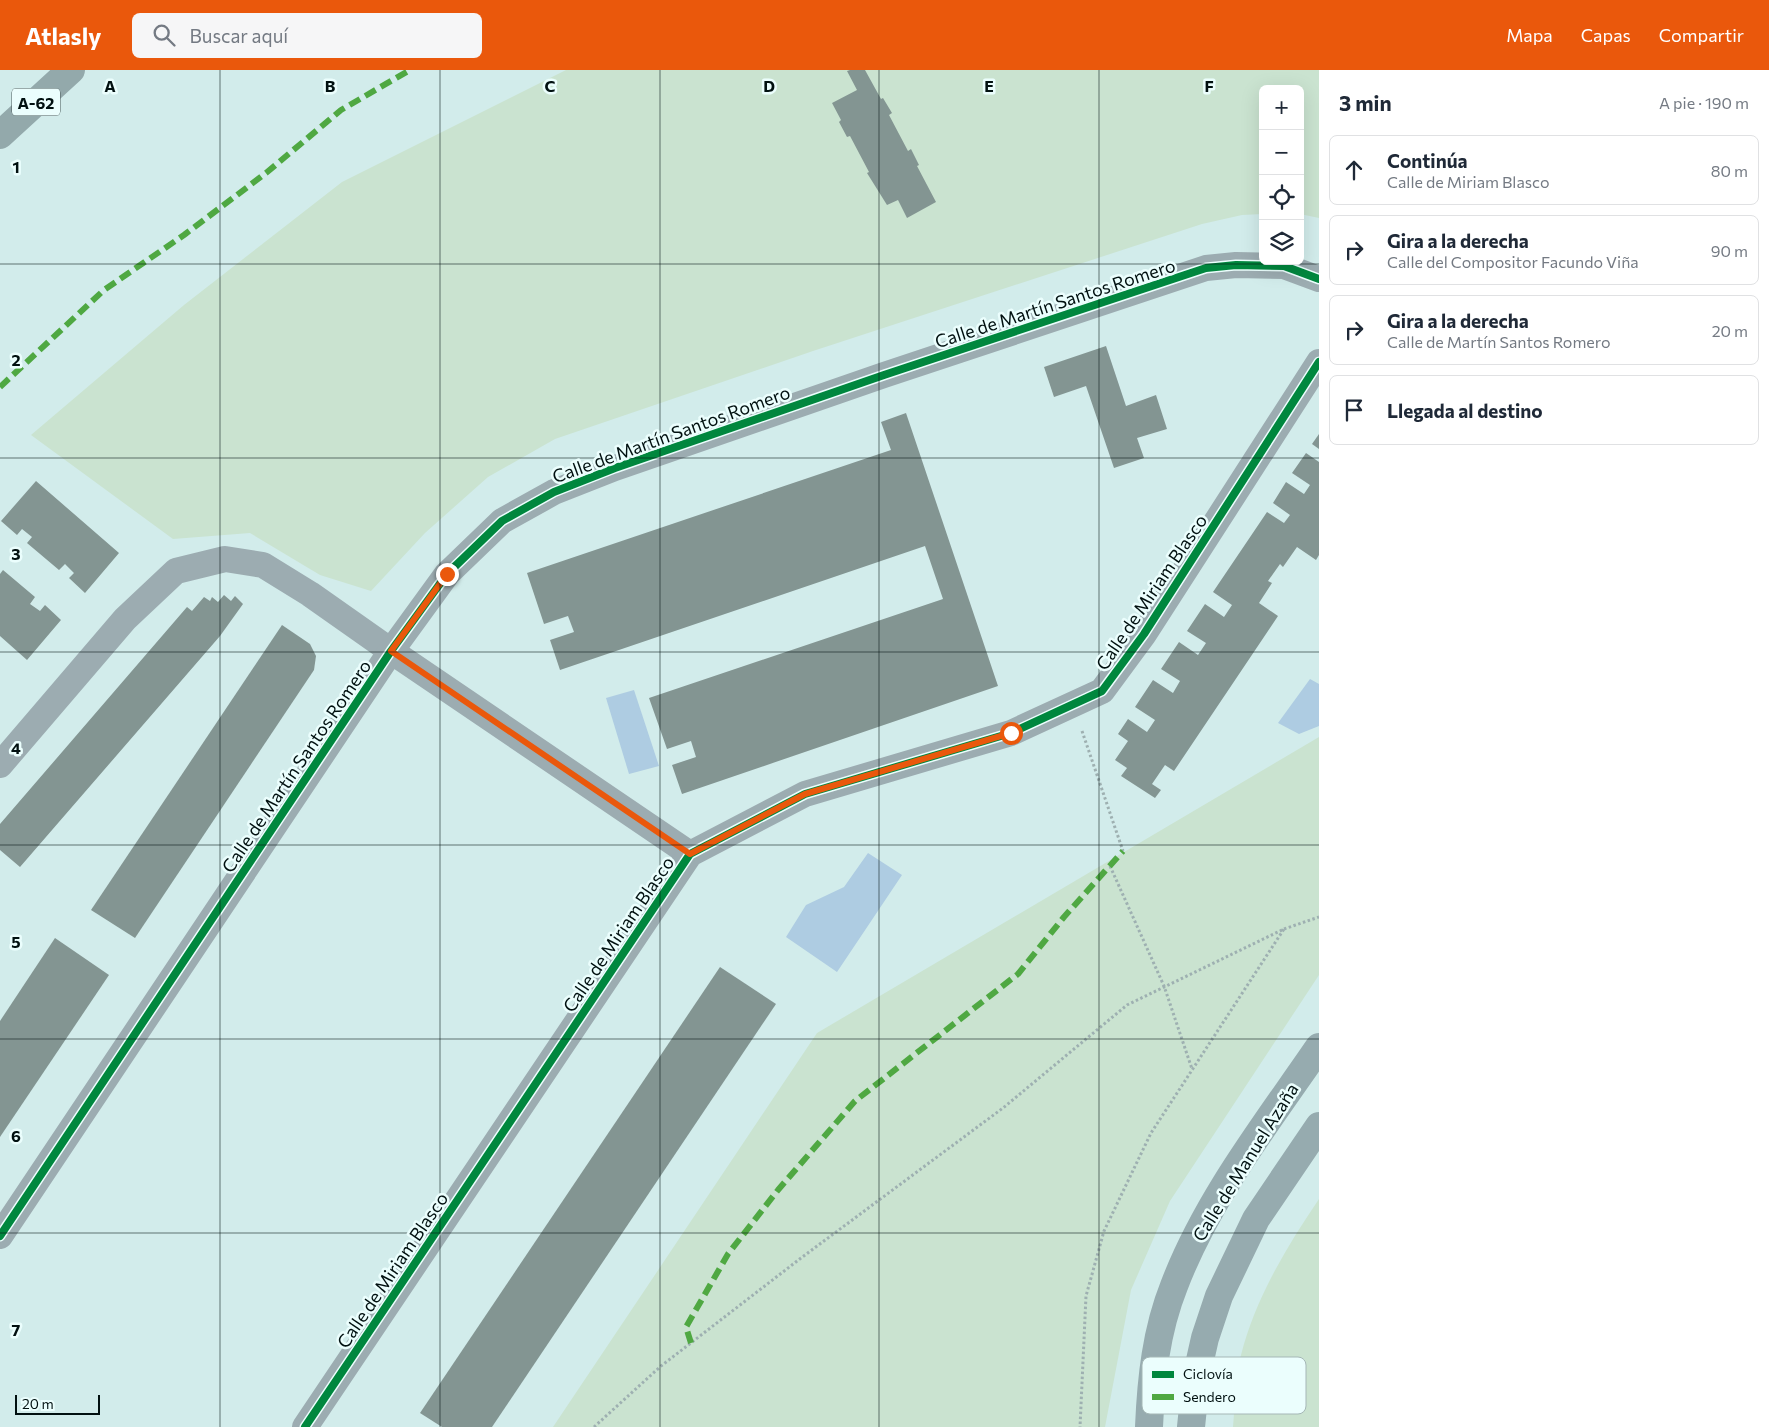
<!DOCTYPE html>
<html lang="es">
<head>
<meta charset="utf-8">
<style>
	:root { --surface:#fff; --page:#f6f6f7; --text:#1f2937; --muted:#747a83; --line:#e0e1e3; --accent:#ea580c }
	body { margin:0; font-family:Commissioner,sans-serif; background:var(--page); color:var(--text) }
	.controls { position:absolute; right:15px; top:15px; display:grid; overflow:hidden; border-radius:8px; box-shadow:0 5px 20px #0002 }
	.controls button { width:45px; height:45px; display:grid; place-items:center; padding:0; border:0; border-bottom:1px solid var(--line); background:var(--surface); color:var(--text); font:25px sans-serif }
	.scale { position:absolute; left:15px; bottom:12px; width:85px; box-sizing:border-box; padding-left:5px; border:2px solid #011010; border-top:0; font-size:14px; line-height:18px; white-space:nowrap; color:#011010; -webkit-text-stroke:4px #ebfefd; paint-order:stroke }
	.stop { position:absolute; width:15px; height:15px; margin:-11px; border:4px solid #ea580c; border-radius:50%; background:#fff }
	.stop.end { background:#ea580c; border-color:#fff; box-shadow:0 1px 5px #0008 }
	.list { margin:0; padding:0; list-style:none }
	h2 { display:flex; justify-content:space-between; align-items:center; height:65px; margin:0; padding:0 20px; font-size:21px }
	h2 small { font-size:16px; font-weight:400; color:var(--muted) }
	.list li { display:grid; grid-template-columns:32px 1fr auto; gap:15px; align-items:center; box-sizing:border-box; height:70px; margin:0 10px 10px; padding:0 10px; border:1px solid var(--line); border-radius:8px }
	.list b { display:block; font-size:19px; white-space:nowrap }
	.list p { margin:0; font-size:16px; white-space:nowrap; color:var(--muted) }
	.list em { font-size:16px; font-style:normal; color:var(--muted) }
	.icon { flex:none; width:28px; height:28px; fill:none; stroke:currentColor; stroke-width:2; stroke-linecap:round; stroke-linejoin:round }
	.map { position:relative; flex:none; width:1319px; height:1357px; overflow:hidden }
	header { display:flex; align-items:center; gap:30px; box-sizing:border-box; height:70px; padding:0 25px; background:var(--accent); color:#fff }
	header strong { font-size:24px }
	nav { display:flex; gap:28px; margin-inline-start:auto; font-size:18px }
	.search { width:350px; height:45px; background:var(--page); display:flex; align-items:center; gap:12px; box-sizing:border-box; padding:0 18px; border-radius:8px; color:var(--muted); font-size:19px }
	main { display:flex }
	aside { flex:1; background:var(--surface) }
	.map>svg:first-child { display:block }
	.green { fill:#cae3d0 }
	.water { fill:#aecce2 }
	.building { fill:#839592 }
	.lines { fill:none; stroke-linecap:round; stroke-linejoin:round }
	.path { stroke:#9eb0b1; stroke-width:3; stroke-dasharray:2.5 2.5; stroke-linecap:butt }
	.street { stroke:#9cacb1; stroke-width:26 }
	.secondary { stroke:#96abaf; stroke-width:28 }
	.highway { stroke:#93a9ab; stroke-width:28 }
	.quiet { stroke:#4fa842; stroke-width:6; stroke-dasharray:12 6; stroke-linecap:butt }
	.cycleway-casing { stroke:#ebfefd; stroke-width:11 }
	.cycleway { stroke:#00873e; stroke-width:8 }
	.route { stroke:#ea580c; stroke-width:6 }
	.grid { fill:none; stroke:#011010; stroke-width:1; stroke-opacity:0.55 }
	.labels { text-anchor:middle; dominant-baseline:central; stroke-width:5; stroke-linejoin:round; paint-order:stroke }
	.shield { fill:#ebfefd; stroke:#475757; stroke-width:1 }
	.shield-label { font-size:16px; font-weight:bold; fill:#011010 }
	.street-label { font-size:18px; fill:#011010; stroke:#ebfefd }
	.key { fill:#ebfefd; stroke:#a5b7b6; stroke-width:1 }
	.key-label { font-size:14px; fill:#011010 }
	.grid-label { font-size:16px; text-anchor:middle; font-weight:bold; fill:#011010; stroke:#ebfefd; stroke-width:5; stroke-linejoin:round; paint-order:stroke }
</style>
</head>
<body>
<header>
<strong>Atlasly</strong>
<div class="search"><svg class="icon" aria-label="search" viewBox="0 0 24 24"><circle cx="10" cy="10" r="6"/><path d="M15 15l6 6"/></svg>Buscar aquí</div>
<nav><a>Mapa</a><a>Capas</a><a>Compartir</a></nav>
</header>
<main>
<div class="map">
<svg width="1319" height="1357" viewBox="0 0 1319 1357">
	<rect width="100%" height="100%" fill="#d2eceb"/>
	<!-- green -->
	<g class="green">
		<path d="M566,0H1319V148L1300,144V19H1263V144L1242,145L1202,154L813,281L555,369L488,407L425,463L371,521L320,505L250,463L173,469L31,365L184,235L342,112Z"/>
		<path d="M1319,667V905L1170,1131L1131,1220L1105,1357H553L817,963Z"/>
		<path d="M1319,1129V1357H1233C1235,1334 1235,1307 1241,1285C1256,1227 1286,1178 1319,1129Z"/>
	</g>
	<!-- water -->
	<g class="water">
		<path d="M1310,609L1319,614V656L1299,664L1278,653Z"/>
		<path d="M634,620L659,696L629,704L606,628Z"/>
		<path d="M868,783L902,805L837,902L786,867L806,835L844,817Z"/>
	</g>
	<!-- building -->
	<g class="building">
		<path d="M850,0H865L881,29L883,28L892,43L889,45L908,81L911,79L919,95L917,96L936,132L907,148L898,130L887,135L867,103L869,102L850,66L847,67L839,52L841,50L832,33L857,20L847,1Z"/>
		<path d="M1106,276L1126,336L1156,325L1167,359L1137,368L1144,388L1114,398L1086,316L1054,327L1044,297Z"/>
		<path d="M906,343L998,616L682,724L672,695L696,687L691,671L667,679L649,628L943,529L925,476L560,600L550,570L574,562L568,546L544,554L527,503L891,380L881,352Z"/>
		<path d="M1319,364V379L1312,374Z"/>
		<path d="M1306,383L1319,392V485L1316,490L1297,477L1283,497L1280,494L1268,511L1272,513L1259,533L1278,546L1174,701L1165,695L1152,714L1161,720L1155,728L1121,706L1127,698L1115,690L1128,671L1118,664L1128,649L1147,662L1155,650L1135,637L1153,610L1173,623L1180,611L1161,599L1179,572L1198,585L1206,573L1187,561L1205,534L1224,547L1232,535L1213,522L1267,442L1284,453L1290,445L1273,433L1286,412L1304,424L1310,415L1292,403Z"/>
		<path d="M36,411L119,483L85,523L69,508L74,503L65,494L59,500L27,473L32,467L22,459L17,465L1,451Z"/>
		<path d="M3,500L35,527L30,534L40,541L45,535L61,550L27,590L0,566V504Z"/>
		<path d="M224,525L231,531L235,526L243,534L220,566L20,797L0,780V754L187,537L192,541L204,527L210,531L212,527L218,532Z"/>
		<path d="M282,555L310,574L316,586L314,600L135,868L91,840Z"/>
		<path d="M55,868L109,905L0,1067V951Z"/>
		<path d="M720,897L776,934L492,1357H442L420,1343Z"/>
	</g>
	<g class="lines">
		<!-- path -->
		<g class="path">
			<path d="M1082,661L1123,781"/>
			<path d="M1110,796L1164,916L1192,999"/>
			<path d="M1284,859L1319,847"/>
			<path d="M594,1357L661,1296L801,1188L1003,1038L1127,935L1284,859L1151,1063L1104,1161L1086,1226L1080,1357"/>
		</g>
		<!-- street -->
		<g class="street">
			<path d="M0,695L125,549L176,501L225,489L263,495L310,524L391,581L690,784"/>
			<path d="M0,1166L391,581L447,504L502,451L554,422L615,398L884,305L1206,198L1236,195L1284,196L1319,209"/>
			<path d="M305,1357L690,784L805,724L1011,663L1102,621L1144,564L1319,292"/>
		</g>
		<!-- secondary -->
		<g class="secondary">
			<path d="M1149,1357C1151,1309 1156,1261 1174,1216C1207,1129 1267,1053 1319,977"/>
			<path d="M1191,1357L1196,1308L1205,1268L1219,1226L1256,1149L1319,1056"/>
		</g>
		<!-- highway -->
		<path class="highway" d="M0,65L71,0"/>
		<!-- quiet -->
		<g class="quiet">
			<path d="M0,317L104,220L184,165L266,103L341,40L410,0"/>
			<path d="M691,1273L686,1257L728,1184L778,1120L855,1031L1018,904L1064,847L1123,781"/>
		</g>
		<!-- cycleway casing -->
		<g class="cycleway-casing">
			<g id="cycleway">
				<path d="M0,1166L391,581L447,504L502,451L554,422L615,398L884,305L1206,198L1236,195L1284,196L1319,209"/>
				<path d="M305,1357L690,784L805,724L1011,663L1102,621L1144,564L1319,292"/>
			</g>
		</g>
		<!-- cycleway -->
		<use href="#cycleway" class="cycleway"/>
	</g>
	<g class="lines">
		<!-- route -->
		<path class="route" d="M447,504L391,581L690,784L805,724L1011,663"/>
	</g>
	<!-- grid -->
	<path class="grid" d="M220,0V1357M440,0V1357M660,0V1357M879,0V1357M1099,0V1357M0,194H1319M0,388H1319M0,582H1319M0,775H1319M0,969H1319M0,1163H1319"/>
	<g class="labels">
		<!-- shield labels -->
		<rect class="shield" x="12" y="18.5" width="48" height="27" rx="4"/>
		<g class="shield-label">
			<text x="36" y="32">A-62</text>
		</g>
		<!-- street labels -->
		<g class="street-label">
			<text transform="translate(1055 233) rotate(-18)">Calle de Martín Santos Romero</text>
			<text transform="translate(671 364) rotate(-20)">Calle de Martín Santos Romero</text>
			<text transform="translate(1151 522) rotate(-56)">Calle de Miriam Blasco</text>
			<text transform="translate(296 696) rotate(-56)">Calle de Martín Santos Romero</text>
			<text transform="translate(618 864) rotate(-56)">Calle de Miriam Blasco</text>
			<text transform="translate(1245 1092) rotate(-58)">Calle de Manuel Azaña</text>
			<text transform="translate(392 1200) rotate(-56)">Calle de Miriam Blasco</text>
		</g>
	</g>
	<!-- legend -->
	<rect x="1142" y="1287" width="164" height="57" rx="8" class="key"/>
	<rect x="1152" y="1301" width="22" height="7" fill="#00873e"/>
	<rect x="1152" y="1324" width="22" height="6" fill="#4fa842"/>
	<g class="key-label">
		<text x="1183" y="1309">Ciclovía</text>
		<text x="1183" y="1332">Sendero</text>
	</g>
	<g class="grid-label">
		<text x="110" y="22">A</text>
		<text x="330" y="22">B</text>
		<text x="550" y="22">C</text>
		<text x="769" y="22">D</text>
		<text x="989" y="22">E</text>
		<text x="1209" y="22">F</text>
		<text x="16" y="103">1</text>
		<text x="16" y="296">2</text>
		<text x="16" y="490">3</text>
		<text x="16" y="684">4</text>
		<text x="16" y="878">5</text>
		<text x="16" y="1072">6</text>
		<text x="16" y="1266">7</text>
	</g>
</svg>
<div class="controls">
<button>+</button>
<button>−</button>
<button><svg class="icon" aria-label="locate" viewBox="0 0 24 24"><circle cx="12" cy="12" r="6"/><path d="M12 2v4M12 18v4M2 12h4M18 12h4"/></svg></button>
<button><svg class="icon" aria-label="layers" viewBox="0 0 24 24"><path d="M12 4l9 5-9 5-9-5zM3 14l9 5 9-5"/></svg></button>
</div>
<div class="scale">20 m</div>
<div class="stop" style="left:1011px;top:663px"></div>
<div class="stop end" style="left:447px;top:504px"></div>
</div>
<aside>
<h2>3 min<small>A pie · 190 m</small></h2>
<ul class="list">
<li><svg class="icon" aria-label="ahead" viewBox="0 0 24 24"><path d="M12 20V5M6 11l6-6 6 6"/></svg><div><b>Continúa</b><p>Calle de Miriam Blasco</p></div><em>80 m</em></li>
<li><svg class="icon" aria-label="right" viewBox="0 0 24 24"><path d="M7 20v-9h11M14 6l5 5-5 5"/></svg><div><b>Gira a la derecha</b><p>Calle del Compositor Facundo Viña</p></div><em>90 m</em></li>
<li><svg class="icon" aria-label="right" viewBox="0 0 24 24"><path d="M7 20v-9h11M14 6l5 5-5 5"/></svg><div><b>Gira a la derecha</b><p>Calle de Martín Santos Romero</p></div><em>20 m</em></li>
<li><svg class="icon" aria-label="arrive" viewBox="0 0 24 24"><path d="M6 21V4h12l-3 4 3 4H6"/></svg><div><b>Llegada al destino</b></div></li>
</ul>
</aside>
</main>
</body>
</html>
